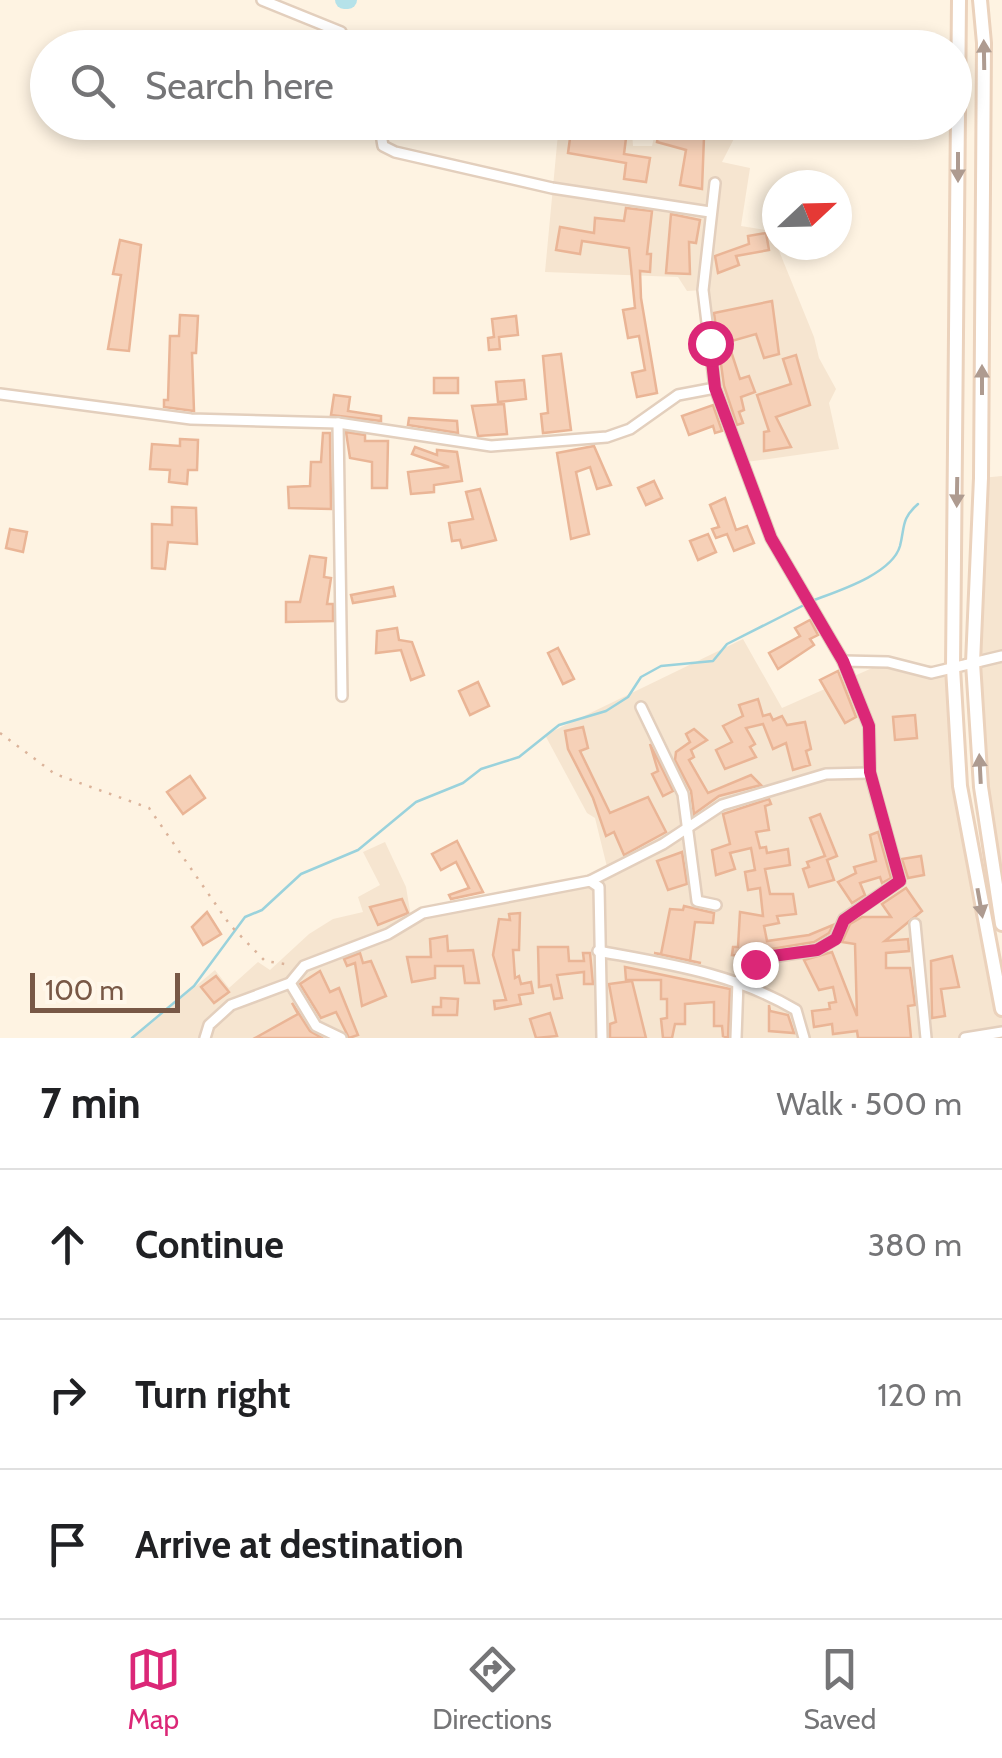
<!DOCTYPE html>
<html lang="en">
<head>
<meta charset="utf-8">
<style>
	:root { --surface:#fff; --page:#f6f6f6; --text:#202124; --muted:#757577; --line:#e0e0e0; --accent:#db2777 }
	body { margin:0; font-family:Cabin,sans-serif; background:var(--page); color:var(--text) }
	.compass { position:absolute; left:762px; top:170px; width:90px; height:90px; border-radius:50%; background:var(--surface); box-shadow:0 5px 15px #0003; rotate:68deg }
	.scale { position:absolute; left:30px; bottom:25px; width:150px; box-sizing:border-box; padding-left:10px; border:5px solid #785846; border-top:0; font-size:28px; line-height:35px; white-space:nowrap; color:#785846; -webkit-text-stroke:8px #fff7ea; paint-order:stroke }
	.stop { position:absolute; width:30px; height:30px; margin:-22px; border:8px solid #db2777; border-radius:50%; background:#fff }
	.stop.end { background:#db2777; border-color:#fff; box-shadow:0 2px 10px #0008 }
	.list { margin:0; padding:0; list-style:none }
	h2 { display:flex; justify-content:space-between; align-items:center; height:130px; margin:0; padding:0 40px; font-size:42px }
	h2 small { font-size:32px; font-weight:400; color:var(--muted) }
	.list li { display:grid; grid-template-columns:65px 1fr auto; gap:30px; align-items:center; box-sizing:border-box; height:150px; padding:0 40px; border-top:2px solid var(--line) }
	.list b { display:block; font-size:38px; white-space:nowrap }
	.list em { font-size:32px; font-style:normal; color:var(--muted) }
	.icon { flex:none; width:55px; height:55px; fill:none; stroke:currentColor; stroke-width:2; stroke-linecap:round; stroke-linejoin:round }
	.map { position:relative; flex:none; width:1002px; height:1038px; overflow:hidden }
	.search { position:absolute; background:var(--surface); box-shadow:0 5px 15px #0003; left:30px; right:30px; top:30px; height:110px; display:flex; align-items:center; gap:25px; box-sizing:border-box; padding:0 35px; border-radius:55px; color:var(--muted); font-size:38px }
	.sheet { height:580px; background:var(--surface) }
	nav { display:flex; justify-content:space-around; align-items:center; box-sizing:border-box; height:140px; border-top:2px solid var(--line); background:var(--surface); font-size:28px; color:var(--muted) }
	nav a { display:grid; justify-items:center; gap:5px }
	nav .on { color:var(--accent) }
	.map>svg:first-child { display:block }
	.residential { fill:#f6e5d0 }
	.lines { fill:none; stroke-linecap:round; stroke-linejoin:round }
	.stream { stroke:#9ad2dc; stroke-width:2.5 }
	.river { stroke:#b5e2e9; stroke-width:18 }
	.building { fill:#f6d0b7; stroke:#eab596; stroke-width:2.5 }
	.minor-casing { stroke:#e3cfbd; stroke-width:14 }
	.secondary-casing { stroke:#ebd2bc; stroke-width:18 }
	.path { stroke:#dbb39a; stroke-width:2.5; stroke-dasharray:2.5 8; stroke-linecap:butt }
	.minor { stroke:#fff; stroke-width:9 }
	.secondary { stroke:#fff; stroke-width:12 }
	.oneway { fill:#ae9b90 }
	.route { stroke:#db2777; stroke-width:12 }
</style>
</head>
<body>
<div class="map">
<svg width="1002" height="1038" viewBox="0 0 1002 1038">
	<rect width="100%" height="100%" fill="#fef3e2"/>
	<!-- residential -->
	<g class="residential">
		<path d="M559,123L632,132L633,146H652L657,123H742L722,162L750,168L741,226L771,231L814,337L819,358L836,389L829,403L839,449L740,463L715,388L703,290L687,291L678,277L545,272Z"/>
		<path d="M1002,476V924L973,663L981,478Z"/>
		<path d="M743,639L782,708L888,661L953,668L961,786L1002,1009V1038H134L215,970L229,988L258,962L270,970L309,934L333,919L363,912L358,897L380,885L363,852L385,842L406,887L412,923L608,871L595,818L587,813L545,735Z"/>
	</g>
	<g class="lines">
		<!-- stream -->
		<g class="stream">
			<path d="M814,600C838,591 892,574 900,546C905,526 901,519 918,504"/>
			<path d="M132,1038L194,986L245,917L262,910L301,874L358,850L416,802L463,783L481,769L519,757L559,725L606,711L628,697L641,677L661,666L713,661L727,644L806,604"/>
		</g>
		<!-- river -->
		<path class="river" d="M344,0H348"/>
	</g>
	<!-- building -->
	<g class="building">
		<path d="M660,122H680L678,134L704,137L702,189L680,185L686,150L657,142Z"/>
		<path d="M585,129L595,130L594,134L626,138L624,154L650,158L646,182L624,179L626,163L568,153L571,131L584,132Z"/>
		<path d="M626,208L652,211L647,254H651L650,272L640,271L641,298L657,393L637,397L632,373L645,370L639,336L628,338L623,310L635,308L629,248L582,241L580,254L556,250L560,227L594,233L595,218L624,221Z"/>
		<path d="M671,214L700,220L696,243L689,242L690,274L666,273Z"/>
		<path d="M766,233L769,250L736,256L739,265L718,273L715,256L749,244L748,236Z"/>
		<path d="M120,240L141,245L129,351L108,349L121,275L113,274Z"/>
		<path d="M772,301L779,354L764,358L756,334L728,342L740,379L749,376L755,392L741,397L744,410L739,412L743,423L737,425L724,386L714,313Z"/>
		<path d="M180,315L198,316L196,353H192L194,411L164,407V400H168L170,336H179Z"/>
		<path d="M516,316L518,335L499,337L500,349L489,350L488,338L494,337L492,319Z"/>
		<path d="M561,354L571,430L543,433L541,414L548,413L543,356Z"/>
		<path d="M796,355L810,405L776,417L791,447L764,451V432L769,431L757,395L791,384L783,359Z"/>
		<rect x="434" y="378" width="24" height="15"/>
		<path d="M524,380L526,399L498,402L496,382Z"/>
		<path d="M334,395L350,397L348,411L381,416V421L331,415Z"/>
		<path d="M504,404L507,434L478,436L472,406Z"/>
		<path d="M713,405L722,431L715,433L713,426L689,435L682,416Z"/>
		<path d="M409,418L457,421L458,433L408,425Z"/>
		<path d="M346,432L365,435V441H388L387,488H372V462L350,458Z"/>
		<path d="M323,433H330L331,509L289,508L288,487L310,486L311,462H321Z"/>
		<path d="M180,439L198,440L197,470H188L187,484L169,482L170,470L150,469L152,444L180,446Z"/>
		<path d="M594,446L611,485L597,489L590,467L576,472L589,534L571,539L557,453Z"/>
		<path d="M415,447L437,455V450L457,452L462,481L434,485V492L411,494L408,472L449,467L412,454Z"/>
		<path d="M654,481L662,498L646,505L638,488Z"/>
		<path d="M480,489L496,540L462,548L460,540L452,541L449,523L473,519L466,492Z"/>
		<path d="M725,498L736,530L747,526L754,543L734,551L727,534L716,538L712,529L719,527L710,505Z"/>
		<path d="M172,507L196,508L197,544L168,542L165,569L152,568V524L172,525Z"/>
		<path d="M10,529L27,532L23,552L6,548Z"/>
		<path d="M708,534L716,552L698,560L690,541Z"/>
		<path d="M310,556L326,558L324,577L331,578L327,604H333V621L286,622V602H300Z"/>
		<path d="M393,587L395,596L353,603L351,595Z"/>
		<path d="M810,620L818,635L810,639L814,645L778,669L769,653L800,636L795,628Z"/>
		<path d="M397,628L399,640L412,642L424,675L411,680L401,650L376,653L377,631Z"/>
		<path d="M558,648L574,679L563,684L548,653Z"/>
		<path d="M838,671L856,717L845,723L820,680Z"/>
		<path d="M478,682L489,706L470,715L459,691Z"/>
		<path d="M758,699L763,716L770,714L773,720L782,716L787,725L805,722L811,749L806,751L810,765L793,770L786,743L773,749L763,724L746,728L755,744L750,747L756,757L725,769L716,750L732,742L723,726L743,716L739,705Z"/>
		<path d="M915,715L917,738L895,740L893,717Z"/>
		<path d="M583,727L588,748L580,751L610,813L648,797L666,832L624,855L614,832L606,836L593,798L568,749L565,731Z"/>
		<path d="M694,729L707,740L691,750L694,757L689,760L708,793L751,775L761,785L719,796L694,814L691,791L675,760L676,752L690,742L686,734Z"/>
		<path d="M650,744L673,791L663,796L652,774L658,771Z"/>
		<path d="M190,776L205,798L183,814L167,792Z"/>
		<path d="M769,799L771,804L765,806L769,830L756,832L760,848L766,847L767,853L788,849L790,865L765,869L770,894H793L796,914L777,916L779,923L764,926L767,941L809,935L833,925L829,933L814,942L753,952L747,972L741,971L743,956L732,955L733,947H738L740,912L763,916L760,888L748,890L745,872L755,870L751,848L730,853L735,869L716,875L712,850L730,844L723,814Z"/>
		<path d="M820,814L837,856L827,860L834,880L809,887L803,869L809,867L807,862L825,856L810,818Z"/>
		<path d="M878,832L891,878L882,883L880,877L860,883L865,895L852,903L838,882L856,873L854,867L876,861L870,835Z"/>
		<path d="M457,841L483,892L451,899L449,895L469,888L456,862L441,870L432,854Z"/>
		<path d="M682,852L687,884L668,890L657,861Z"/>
		<path d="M921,856L924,875L908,878L902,859Z"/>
		<path d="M906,888L922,911L885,941L908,939L909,951L886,953V968H910L915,1005L908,1006L911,1038H858L857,1031L833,1034L832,1024L814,1027L812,1011L830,1009L829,1003L836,1002L833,987L819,990L804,960L832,952L857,1016L855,944L842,942L850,924L862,917H891L882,904Z"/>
		<path d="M402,899L408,913L378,925L370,907Z"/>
		<path d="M684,906L714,913L713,923L695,922L690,961L701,963L654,953L661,954L670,909L683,910Z"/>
		<path d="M207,912L221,934L203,945L192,927Z"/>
		<path d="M520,913L519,950H513L515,978L519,976L521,984L531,982L533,993L519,995L521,1004L495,1009L494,1001L506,1000L493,955L499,919L510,920L509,914Z"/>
		<path d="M447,936L448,951L473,950L479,983H465L463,966H435V978L412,982L407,957H431L430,939Z"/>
		<path d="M538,947H568L569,961H584L583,953H590L593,984H584V972L557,975L562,998L554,999L551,985L539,987Z"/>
		<path d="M360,953L363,963L371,961L386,996L362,1006L355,963L347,966L344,959Z"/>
		<path d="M952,956L959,987L941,989L945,1016L932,1018L931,961Z"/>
		<path d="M625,967L730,989L728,1038L723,1036L722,1026H714V1002L685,1004V1024H675L672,1038H663L661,1019L667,1018V999H661V980H626Z"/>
		<path d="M320,971L330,992L339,988L358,1035L349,1038L336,1012L321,1018L300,984Z"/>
		<path d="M216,976L229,992L214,1003L201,987Z"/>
		<path d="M632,981L646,1038H610V1024L616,1022L609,984Z"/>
		<path d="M441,998L458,999L457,1015H433V1007H441Z"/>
		<path d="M292,1003L310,1031L322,1038H255L298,1014Z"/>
		<path d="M769,1005L770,1011L788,1015L794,1033L769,1031Z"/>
		<path d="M550,1013L557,1036L536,1038L530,1019Z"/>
	</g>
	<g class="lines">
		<!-- minor casing -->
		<g class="minor-casing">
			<g id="minor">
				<path d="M262,0L341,32L346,48"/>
				<path d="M379,122L383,146L395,152L552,188L710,212"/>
				<path d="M715,183L703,290L715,388L771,538L843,661L869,726L870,773L900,881L844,919L835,939L817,950L758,959L753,986"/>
				<path d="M0,394L191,419L338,423L491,446L607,437L630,429L678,395L715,388"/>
				<path d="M338,423L342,696"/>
				<path d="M843,661L888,662L931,673L1002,656"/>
				<path d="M641,707L683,794L697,901L716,905"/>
				<path d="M590,881L599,887L602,1038"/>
				<path d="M915,924L926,1038"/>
				<path d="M598,951C668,964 734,973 796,1010L804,1038"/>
				<path d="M290,983L316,1026L341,1038"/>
				<path d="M205,1038L209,1025L231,1005L290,983L304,966L388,934L423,913L590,881L663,844L722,805L826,774L870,773"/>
				<path d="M736,1038L738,981"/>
				<path d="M965,1038L1002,1032"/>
			</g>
		</g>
		<!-- secondary casing -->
		<g class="secondary-casing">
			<g id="secondary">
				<path d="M959,0L953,668L960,786L1002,1009"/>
				<path d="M980,0L984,43L981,478L973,663L981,787L1002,924"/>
			</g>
		</g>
		<!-- path -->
		<path class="path" d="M0,733L55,774L149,808L230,925L265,961L291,965"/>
		<!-- minor -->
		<use href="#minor" class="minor"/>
		<!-- secondary -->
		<use href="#secondary" class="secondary"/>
	</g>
	<!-- one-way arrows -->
	<defs><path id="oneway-solid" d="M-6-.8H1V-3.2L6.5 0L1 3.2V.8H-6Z" transform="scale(2.5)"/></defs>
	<g class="oneway">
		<use href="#oneway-solid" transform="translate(984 55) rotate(-91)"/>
		<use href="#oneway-solid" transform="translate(958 167) rotate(90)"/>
		<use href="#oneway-solid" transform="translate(982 380) rotate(-90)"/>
		<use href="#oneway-solid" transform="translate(957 492) rotate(91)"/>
		<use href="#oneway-solid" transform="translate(980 769) rotate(-93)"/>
		<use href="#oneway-solid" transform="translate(980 903) rotate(80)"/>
	</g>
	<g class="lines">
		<!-- route -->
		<path class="route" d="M710,343L715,388L771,538L843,661L869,726L870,772L900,881L844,920L836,939L817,950L765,957L755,964"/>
	</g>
</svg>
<svg class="compass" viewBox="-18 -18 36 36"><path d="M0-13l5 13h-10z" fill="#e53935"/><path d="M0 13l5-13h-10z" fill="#757577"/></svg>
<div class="scale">100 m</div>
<div class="stop" style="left:710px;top:343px"></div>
<div class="stop end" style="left:755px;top:964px"></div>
<div class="search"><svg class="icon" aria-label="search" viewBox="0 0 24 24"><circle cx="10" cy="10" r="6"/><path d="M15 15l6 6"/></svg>Search here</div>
</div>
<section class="sheet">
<h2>7 min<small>Walk · 500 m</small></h2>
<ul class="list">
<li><svg class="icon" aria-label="ahead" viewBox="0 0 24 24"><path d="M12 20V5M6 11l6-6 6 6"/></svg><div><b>Continue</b></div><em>380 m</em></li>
<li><svg class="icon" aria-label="right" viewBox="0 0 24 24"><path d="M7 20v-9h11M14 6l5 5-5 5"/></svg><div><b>Turn right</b></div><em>120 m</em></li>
<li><svg class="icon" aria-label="arrive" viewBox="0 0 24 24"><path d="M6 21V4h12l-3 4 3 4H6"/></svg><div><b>Arrive at destination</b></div></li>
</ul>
</section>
<nav>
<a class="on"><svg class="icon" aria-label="map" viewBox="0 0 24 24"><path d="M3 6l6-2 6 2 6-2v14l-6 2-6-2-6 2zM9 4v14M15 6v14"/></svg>Map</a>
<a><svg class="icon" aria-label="directions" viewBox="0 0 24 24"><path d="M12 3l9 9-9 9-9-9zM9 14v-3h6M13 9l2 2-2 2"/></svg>Directions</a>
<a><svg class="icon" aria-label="saved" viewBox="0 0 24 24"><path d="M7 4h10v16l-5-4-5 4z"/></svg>Saved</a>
</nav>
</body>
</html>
